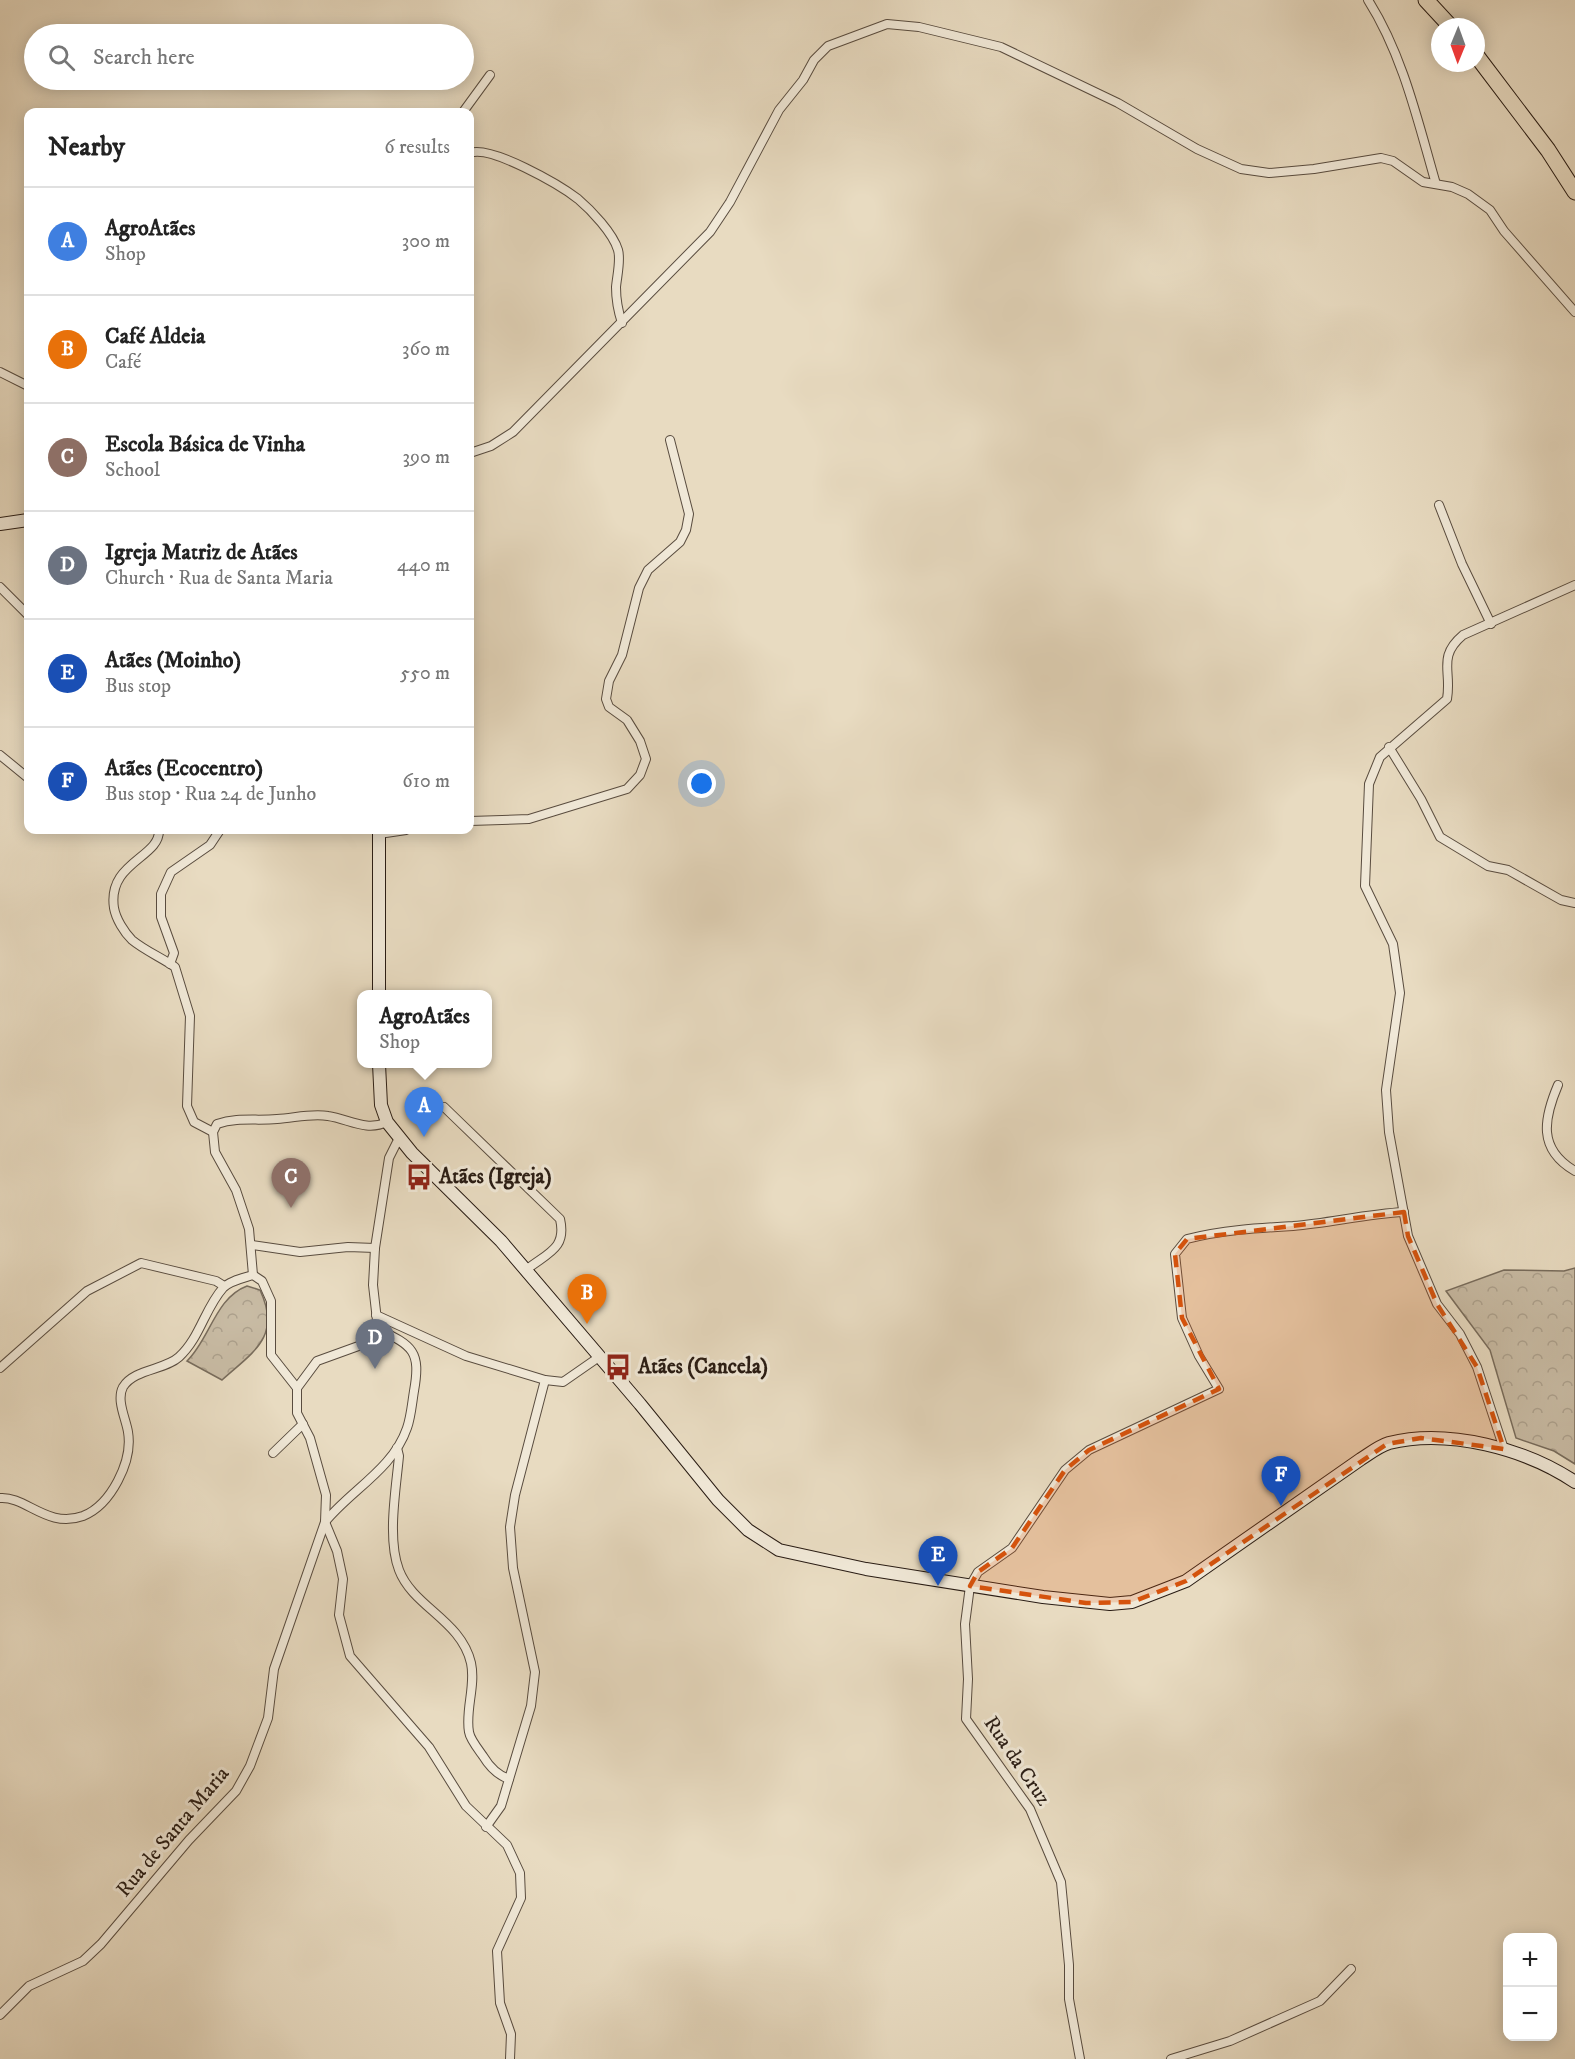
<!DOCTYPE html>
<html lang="en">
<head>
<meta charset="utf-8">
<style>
	:root { --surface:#fff; --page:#f6f6f6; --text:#222; --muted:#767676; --line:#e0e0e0; --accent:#1a73e8 }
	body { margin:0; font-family:"IM FELL DW Pica",serif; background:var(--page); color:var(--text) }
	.controls { position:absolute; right:18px; bottom:18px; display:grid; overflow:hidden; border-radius:12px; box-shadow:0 3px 15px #0003 }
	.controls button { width:54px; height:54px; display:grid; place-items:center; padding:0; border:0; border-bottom:2px solid var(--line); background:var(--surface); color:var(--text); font:30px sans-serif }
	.compass { position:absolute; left:1431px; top:18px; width:54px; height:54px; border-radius:50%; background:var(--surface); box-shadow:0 3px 15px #0003; rotate:181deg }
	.you { position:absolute; left:702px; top:784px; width:21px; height:21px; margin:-15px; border:4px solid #fff; border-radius:50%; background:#1a73e8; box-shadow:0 0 0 9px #1a73e833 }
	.badge { display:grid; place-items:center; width:39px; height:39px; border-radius:50%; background:var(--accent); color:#fff; font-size:20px; font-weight:700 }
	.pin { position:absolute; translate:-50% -50px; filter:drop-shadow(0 2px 3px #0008) }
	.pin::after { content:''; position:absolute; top:32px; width:21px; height:18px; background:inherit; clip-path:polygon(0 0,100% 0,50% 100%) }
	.popup { position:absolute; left:357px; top:990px; width:135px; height:78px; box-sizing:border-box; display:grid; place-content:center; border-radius:12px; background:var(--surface); filter:drop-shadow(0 2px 4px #0005); font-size:20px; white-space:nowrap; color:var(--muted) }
	.popup b { font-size:22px; color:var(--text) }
	.popup::after { content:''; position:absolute; left:50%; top:100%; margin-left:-12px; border:12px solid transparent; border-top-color:var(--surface) }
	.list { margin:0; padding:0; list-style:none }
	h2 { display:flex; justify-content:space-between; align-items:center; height:78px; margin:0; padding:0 24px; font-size:26px }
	h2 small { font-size:20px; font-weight:400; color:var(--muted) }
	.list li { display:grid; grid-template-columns:39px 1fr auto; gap:18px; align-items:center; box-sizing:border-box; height:108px; padding:0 24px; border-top:2px solid var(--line) }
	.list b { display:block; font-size:22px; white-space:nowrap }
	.list p { margin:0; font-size:20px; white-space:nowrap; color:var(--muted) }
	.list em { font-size:20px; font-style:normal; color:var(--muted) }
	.icon { flex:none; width:33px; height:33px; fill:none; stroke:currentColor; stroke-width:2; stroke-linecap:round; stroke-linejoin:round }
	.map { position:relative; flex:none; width:1575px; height:2059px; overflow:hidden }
	.search { position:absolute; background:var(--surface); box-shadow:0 3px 15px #0003; left:24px; top:24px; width:450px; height:66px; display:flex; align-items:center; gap:15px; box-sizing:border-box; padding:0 21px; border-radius:33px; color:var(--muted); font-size:22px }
	.panel { position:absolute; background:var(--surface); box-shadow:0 3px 15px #0003; left:24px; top:108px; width:450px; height:726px; border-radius:12px }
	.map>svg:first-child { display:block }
	.forest { fill:url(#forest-crowns); stroke:#786c5c; stroke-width:1.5 }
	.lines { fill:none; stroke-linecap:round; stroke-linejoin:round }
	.street-casing { stroke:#594c3f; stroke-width:10 }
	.secondary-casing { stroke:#291c14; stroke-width:14 }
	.highway-casing { stroke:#291c14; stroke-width:17 }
	.street { stroke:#f0e8d7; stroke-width:8 }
	.secondary { stroke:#f0e8d7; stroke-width:12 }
	.highway { stroke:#e8dbc1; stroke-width:15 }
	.marked { fill:#d5530d; fill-opacity:0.2; stroke:#d5530d; stroke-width:4.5; stroke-dasharray:12 8; stroke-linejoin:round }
	.labels { text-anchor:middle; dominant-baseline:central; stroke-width:6; stroke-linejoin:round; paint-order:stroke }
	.poi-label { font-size:21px; font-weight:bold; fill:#291c14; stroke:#f0e8d7; text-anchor:start }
	.street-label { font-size:21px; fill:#291c14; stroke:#f0e8d7 }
</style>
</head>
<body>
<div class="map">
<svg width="1575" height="2059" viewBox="0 0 1575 2059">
	<defs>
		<pattern id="forest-crowns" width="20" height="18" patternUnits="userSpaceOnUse" patternTransform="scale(1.5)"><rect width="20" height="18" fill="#c8bba4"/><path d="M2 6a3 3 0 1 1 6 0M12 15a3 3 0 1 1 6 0" fill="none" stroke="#aca08c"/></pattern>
	</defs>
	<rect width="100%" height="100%" fill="#e8dbc1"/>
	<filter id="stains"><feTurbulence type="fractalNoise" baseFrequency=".00333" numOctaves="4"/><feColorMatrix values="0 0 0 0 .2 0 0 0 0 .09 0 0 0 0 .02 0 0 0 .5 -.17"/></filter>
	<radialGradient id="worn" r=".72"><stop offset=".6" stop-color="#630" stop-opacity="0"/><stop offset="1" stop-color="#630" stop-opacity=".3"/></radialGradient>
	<!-- forest -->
	<g class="forest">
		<path d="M1575,1268V1464L1554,1451L1516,1438L1490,1350L1446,1291L1504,1270L1564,1271Z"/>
		<path d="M247,1286L260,1290C282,1337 253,1352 222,1380L187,1361C210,1339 215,1298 247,1286Z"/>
	</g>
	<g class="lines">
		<!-- street casing -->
		<g class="street-casing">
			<g id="street">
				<path d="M1368,0C1403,55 1418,122 1436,184"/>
				<path d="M463,112L490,75"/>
				<path d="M470,153C491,145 560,185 578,199C591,210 613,233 618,250C621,260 617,276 616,287C616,299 618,311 622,323"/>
				<path d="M0,372L28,386"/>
				<path d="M470,453L491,446L513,432L710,232L730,202L779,110L803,80L814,60L828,46L887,24L919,27L1001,47L1118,103L1197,149L1241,169L1269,173L1314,169L1381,158L1393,161L1423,182L1452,187L1468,194L1490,210L1504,231L1575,312"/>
				<path d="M1439,505L1462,564L1491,624"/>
				<path d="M0,587L28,615"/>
				<path d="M1389,747L1421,799L1440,837L1488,866L1508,870L1561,900L1575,903"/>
				<path d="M0,755L28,778"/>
				<path d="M470,821L529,819L627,789L640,775L646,759L640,741L627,720L609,707L606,699L609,681L622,655L639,588L648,570L680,542L686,530L689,514L670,440"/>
				<path d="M159,830C160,858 107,862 114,908C116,919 124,932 132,940C144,950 162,958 175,967L190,1016L187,1106L194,1122L213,1132"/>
				<path d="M379,834L406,830"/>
				<path d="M170,964L174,953L161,917V894L171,872L210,845L220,830"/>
				<path d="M1558,1085C1544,1118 1537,1149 1575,1171"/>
				<path d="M444,1107L560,1219C567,1249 547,1253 526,1270"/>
				<path d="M252,1245L300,1252L348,1247L375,1248"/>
				<path d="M253,1275L249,1229L236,1190L215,1152L213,1132L217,1124C238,1117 256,1121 277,1119C294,1118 312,1113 328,1116C349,1119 366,1132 387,1122"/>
				<path d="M376,1315L466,1356L545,1380L563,1382L599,1357"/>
				<path d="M0,1368L87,1291L141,1263L216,1281L224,1286"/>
				<path d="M297,1388L317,1361L364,1344L378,1329"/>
				<path d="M397,1448L399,1456C396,1489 387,1539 399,1570C413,1607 461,1620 471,1663C476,1686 465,1710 469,1732C470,1739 478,1749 483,1756C489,1766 497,1775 509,1779"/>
				<path d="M1504,1449L1477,1367L1460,1334L1437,1304L1408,1236L1389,1132L1386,1090L1400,993L1393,944L1365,886L1369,784L1380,757L1447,699C1452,671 1437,657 1463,635L1575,585"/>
				<path d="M273,1453L303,1424"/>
				<path d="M0,1498C26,1496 47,1529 83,1516C111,1505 133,1461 128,1432C126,1419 116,1400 123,1387C134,1369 165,1370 179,1357C200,1338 205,1308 223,1288C229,1281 244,1278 253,1275L262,1281L271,1301V1355L297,1388V1413L310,1438L326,1495L325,1522L337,1551L343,1579L339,1615L350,1656L429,1747L466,1806L507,1845L520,1873L521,1898L497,1951L500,2003L511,2034L510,2059"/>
				<path d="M486,1827L501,1806L531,1706L535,1672L513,1568L510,1527L515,1495L545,1380"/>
				<path d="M0,2015L29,1986L83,1961L101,1944L189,1840L236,1791L250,1766L268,1718L274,1669L325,1522C351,1490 393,1469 407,1428C411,1417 412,1403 414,1391C421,1351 413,1346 378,1329L373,1285L375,1248L389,1158L399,1138"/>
				<path d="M1080,2059L1069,1999V1965L1061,1882L1030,1809L966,1719L968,1679L965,1624L970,1586L978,1572L1012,1548L1065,1470L1089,1450L1219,1389L1199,1356L1182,1318L1175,1254L1187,1239C1222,1230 1257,1228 1293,1226C1330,1223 1366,1214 1404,1212"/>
				<path d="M1171,2059L1230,2041L1320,2001L1351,1969"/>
			</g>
		</g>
		<!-- secondary casing -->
		<g class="secondary-casing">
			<g id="secondary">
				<path d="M0,524L28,520"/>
				<path d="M379,830V994"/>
				<path d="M379,1064L381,1105L387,1122L412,1153L501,1241L640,1404L718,1500L748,1530L779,1550L866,1569L1043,1597L1110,1604L1132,1602L1186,1581L1361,1459C1369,1454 1379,1446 1389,1443C1448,1428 1526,1449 1575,1482"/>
			</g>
		</g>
		<!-- highway casing -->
		<g class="highway-casing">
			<g id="highway">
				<path d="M1426,0L1451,27"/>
				<path d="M1476,55L1548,150L1575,192"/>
			</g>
		</g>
		<!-- street -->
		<use href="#street" class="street"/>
		<!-- secondary -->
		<use href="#secondary" class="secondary"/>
		<!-- highway -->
		<use href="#highway" class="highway"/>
	</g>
	<!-- marked area -->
	<path class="marked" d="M1404,1212L1408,1236L1437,1304L1477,1367L1504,1449L1421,1438L1387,1444L1186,1581L1132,1602L1086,1603L970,1586L978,1572L1012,1548L1065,1470L1089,1450L1219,1389L1182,1318L1175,1254L1187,1239Z"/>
	<!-- icons -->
	<defs>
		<g id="bus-bare" transform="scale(2.07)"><path d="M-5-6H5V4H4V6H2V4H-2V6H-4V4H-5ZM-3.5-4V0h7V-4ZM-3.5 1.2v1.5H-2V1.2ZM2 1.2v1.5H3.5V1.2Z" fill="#8f2418" stroke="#f0e8d7" stroke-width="2.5" paint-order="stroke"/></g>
	</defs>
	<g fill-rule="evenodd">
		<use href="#bus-bare" x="419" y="1177"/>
		<use href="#bus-bare" x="618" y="1367"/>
	</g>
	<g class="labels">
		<!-- poi labels -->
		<g class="poi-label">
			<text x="439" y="1177">Atães (Igreja)</text>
			<text x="638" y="1367">Atães (Cancela)</text>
		</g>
		<!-- street labels -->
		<g class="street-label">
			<text transform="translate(1017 1761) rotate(56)">Rua da Cruz</text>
			<text transform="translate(173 1832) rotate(-50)">Rua de Santa Maria</text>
		</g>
	</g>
	<rect width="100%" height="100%" filter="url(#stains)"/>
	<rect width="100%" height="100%" fill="url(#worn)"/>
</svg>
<div class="controls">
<button>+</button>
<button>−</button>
</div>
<svg class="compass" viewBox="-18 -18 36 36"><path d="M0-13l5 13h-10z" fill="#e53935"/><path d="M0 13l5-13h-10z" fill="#767676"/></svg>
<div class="you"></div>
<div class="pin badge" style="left:424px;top:1137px;background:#3f7fe0">A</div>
<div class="popup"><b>AgroAtães</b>Shop</div>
<div class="pin badge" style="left:587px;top:1324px;background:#e8710a">B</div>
<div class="pin badge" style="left:291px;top:1208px;background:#8d6e63">C</div>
<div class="pin badge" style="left:375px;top:1369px;background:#6b7280">D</div>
<div class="pin badge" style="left:938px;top:1586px;background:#1a4fb4">E</div>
<div class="pin badge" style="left:1281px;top:1506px;background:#1a4fb4">F</div>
<div class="search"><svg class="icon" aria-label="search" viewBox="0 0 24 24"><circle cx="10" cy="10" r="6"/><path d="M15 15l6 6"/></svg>Search here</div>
<section class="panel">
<h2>Nearby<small>6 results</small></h2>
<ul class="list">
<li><span class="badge" style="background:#3f7fe0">A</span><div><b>AgroAtães</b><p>Shop</p></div><em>300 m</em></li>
<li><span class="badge" style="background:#e8710a">B</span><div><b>Café Aldeia</b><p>Café</p></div><em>360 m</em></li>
<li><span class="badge" style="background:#8d6e63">C</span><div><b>Escola Básica de Vinha</b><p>School</p></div><em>390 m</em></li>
<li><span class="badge" style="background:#6b7280">D</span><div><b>Igreja Matriz de Atães</b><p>Church · Rua de Santa Maria</p></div><em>440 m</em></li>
<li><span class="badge" style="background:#1a4fb4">E</span><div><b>Atães (Moinho)</b><p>Bus stop</p></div><em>550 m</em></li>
<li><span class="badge" style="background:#1a4fb4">F</span><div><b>Atães (Ecocentro)</b><p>Bus stop · Rua 24 de Junho</p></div><em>610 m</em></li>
</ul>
</section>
</div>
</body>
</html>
